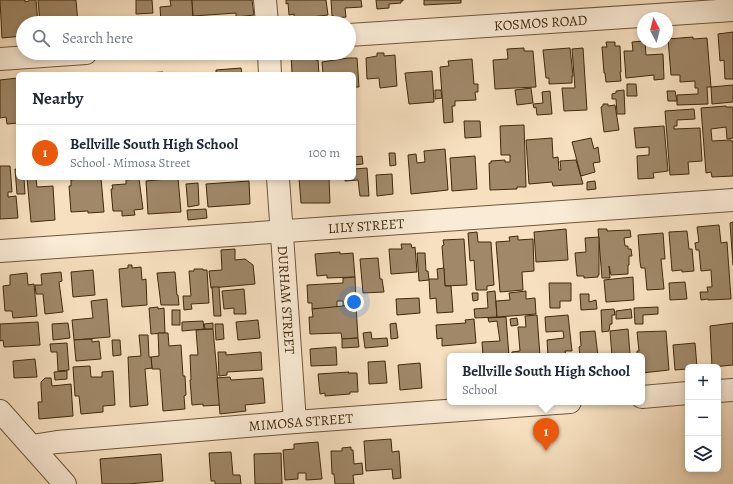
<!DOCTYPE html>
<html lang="en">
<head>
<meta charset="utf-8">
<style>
	:root { --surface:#fff; --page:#f6f6f7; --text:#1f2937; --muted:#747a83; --line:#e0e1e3; --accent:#ea580c }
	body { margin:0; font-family:Alegreya,serif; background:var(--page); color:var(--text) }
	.controls { position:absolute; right:12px; bottom:12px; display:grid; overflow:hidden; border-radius:6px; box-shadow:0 2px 6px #0003 }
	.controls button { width:36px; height:36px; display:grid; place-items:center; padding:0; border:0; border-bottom:1px solid var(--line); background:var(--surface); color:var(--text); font:20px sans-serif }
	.compass { position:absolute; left:637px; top:12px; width:36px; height:36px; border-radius:50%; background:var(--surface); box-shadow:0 2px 6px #0003; rotate:353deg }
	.you { position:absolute; left:354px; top:302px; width:14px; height:14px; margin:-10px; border:3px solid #fff; border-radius:50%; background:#1a73e8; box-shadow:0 0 0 6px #1a73e833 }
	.badge { display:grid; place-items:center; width:26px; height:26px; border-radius:50%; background:var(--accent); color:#fff; font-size:13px; font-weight:700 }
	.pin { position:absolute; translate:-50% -33px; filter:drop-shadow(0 1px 2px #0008) }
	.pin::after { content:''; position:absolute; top:21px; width:14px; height:12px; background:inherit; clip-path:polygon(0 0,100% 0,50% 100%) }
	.popup { position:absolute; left:447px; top:353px; width:198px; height:52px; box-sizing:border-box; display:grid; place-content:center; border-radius:6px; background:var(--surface); filter:drop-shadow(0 1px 3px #0005); font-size:13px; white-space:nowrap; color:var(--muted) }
	.popup b { font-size:15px; color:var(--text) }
	.popup::after { content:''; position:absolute; left:50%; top:100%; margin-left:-8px; border:8px solid transparent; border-top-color:var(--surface) }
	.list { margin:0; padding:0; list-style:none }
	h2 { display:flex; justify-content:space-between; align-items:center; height:52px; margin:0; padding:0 16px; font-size:17px }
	h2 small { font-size:13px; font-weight:400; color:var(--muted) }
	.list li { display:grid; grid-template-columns:26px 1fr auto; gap:12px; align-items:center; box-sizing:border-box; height:56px; padding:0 16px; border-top:1px solid var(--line) }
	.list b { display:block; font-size:15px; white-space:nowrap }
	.list p { margin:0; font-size:13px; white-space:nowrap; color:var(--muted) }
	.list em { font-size:13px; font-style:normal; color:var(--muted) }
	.icon { flex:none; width:22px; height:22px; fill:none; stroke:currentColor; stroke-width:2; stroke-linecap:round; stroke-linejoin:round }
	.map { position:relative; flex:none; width:733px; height:484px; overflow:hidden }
	.search { position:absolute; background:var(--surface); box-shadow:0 2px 6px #0003; left:16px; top:16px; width:340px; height:44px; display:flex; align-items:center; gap:10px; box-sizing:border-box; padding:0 14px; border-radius:22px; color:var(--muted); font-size:15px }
	.panel { position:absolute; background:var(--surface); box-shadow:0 2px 6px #0003; left:16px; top:72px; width:340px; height:108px; border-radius:6px }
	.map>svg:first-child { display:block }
	.building { fill:#a08869; stroke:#42290b }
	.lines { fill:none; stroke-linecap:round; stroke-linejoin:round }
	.minor-casing { stroke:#6f5738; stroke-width:24 }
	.minor { stroke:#faebd6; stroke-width:22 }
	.labels { text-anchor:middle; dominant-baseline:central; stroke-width:4; stroke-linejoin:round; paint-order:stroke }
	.street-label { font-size:14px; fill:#42290b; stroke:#faebd6 }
</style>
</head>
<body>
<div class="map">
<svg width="733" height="484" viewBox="0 0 733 484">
	<rect width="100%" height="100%" fill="#f7e0c0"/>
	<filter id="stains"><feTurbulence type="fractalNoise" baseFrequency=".005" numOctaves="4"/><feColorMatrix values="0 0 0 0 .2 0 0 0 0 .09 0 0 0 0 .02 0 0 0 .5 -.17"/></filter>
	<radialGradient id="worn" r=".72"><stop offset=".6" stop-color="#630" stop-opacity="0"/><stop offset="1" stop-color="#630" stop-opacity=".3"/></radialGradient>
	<!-- building -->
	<g class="building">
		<path d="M0,0H25V2L29,1V0H36L38,23H23V36L2,38Z"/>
		<path d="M38,0H76L78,23H40Z"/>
		<path d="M136,0H152L153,13L136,14Z"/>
		<path d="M170,0H192L193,23H161L160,7L171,6Z"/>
		<path d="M192,0H252L254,15L236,17V13L193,16Z"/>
		<path d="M286,0H326L328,15L294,19V14L289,15L288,3L286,4Z"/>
		<path d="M331,0H361L362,7L345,8L346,17L334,18V16H332Z"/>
		<path d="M376,0H403V1H401V3L389,4V8L377,9Z"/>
		<path d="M424,0H461V3L424,5Z"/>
		<path d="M733,32V79H725L724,60L720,61L718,34Z"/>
		<path d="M693,37V39L707,38L711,87H707L708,104L677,105V95L698,94V88H695V81L680,82V75H671L668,39Z"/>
		<path d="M643,41L645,42L646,55L663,54L664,79L654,80V75L626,78L624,51H633L632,42Z"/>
		<path d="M606,42H615V46H620L621,72H620L621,81L606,82L605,73H604L602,47H607Z"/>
		<path d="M524,48V51H533L536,87L495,89L493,60L508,59L507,49Z"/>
		<path d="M570,48L573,76H572V83L549,84V78H546L543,50Z"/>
		<path d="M583,48L587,110L564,111L562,88H575L572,49Z"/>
		<path d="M291,53H315L316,60H318L319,74H292Z"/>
		<path d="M377,53H384V56L395,55L397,86L380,88L379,78L367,79L366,58L377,56Z"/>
		<path d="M348,58H357L359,87H354V74H323L322,62Z"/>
		<path d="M472,59L474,84H478V92H475L476,100L455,101V106H452L453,122L444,123L440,67L449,66L448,61Z"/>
		<path d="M241,68L242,74H216V70Z"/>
		<path d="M432,71L434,102L409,104L405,73Z"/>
		<path d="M163,72V74H146V73Z"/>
		<path d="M18,78V123L7,124L6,117L0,118V80Z"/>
		<path d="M627,84H636L637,96H627Z"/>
		<path d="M733,85V102L712,104L711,87Z"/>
		<path d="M531,88L533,103L517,105L515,90Z"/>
		<path d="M435,90H441L442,98L435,99Z"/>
		<path d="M624,90L625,114H617L616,99H612V94L616,93V91Z"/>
		<path d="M550,91L552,114L537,115L536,107L534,108L533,104L543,103L542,92Z"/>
		<path d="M667,91H675L677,101H668Z"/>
		<path d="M603,104H608V106L615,105L619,130L604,132L601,107L603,106Z"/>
		<path d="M726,106V107H733V138L727,139L726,127L711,129L712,141L731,140V141H733V176L712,177L711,172L706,173L701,108Z"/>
		<path d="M694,109L695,119L677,120V126H674V129L700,128L702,161L688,162L689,174L670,175L665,111Z"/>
		<path d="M464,121H480L481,137L465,138Z"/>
		<path d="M524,125L526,187H517V189L490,190L489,163H491V161L505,160V162H510V155H501L500,126Z"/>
		<path d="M664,126L668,171L653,173L654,178L638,179L637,156L649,155V147L636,148L634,128Z"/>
		<path d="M552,138L553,158L558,157L559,170H561L560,161L576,160L583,184L553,186L552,182L529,184L526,140Z"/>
		<path d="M591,138L594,149L598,147L600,162L593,163L595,172L581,176L572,142Z"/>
		<path d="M445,149L448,190L411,194L408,155L416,154L417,163L425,162L424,151Z"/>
		<path d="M389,153H395L396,165L390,166Z"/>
		<path d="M362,156L363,164L354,165V157Z"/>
		<path d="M475,156L477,189L452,191L450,158Z"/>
		<path d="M0,166H10L12,192H8V197L16,196L18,218L0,219Z"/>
		<path d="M367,168L369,196H360L358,180L345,181V178H354V169Z"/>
		<path d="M15,169H18V178H24L25,194H17Z"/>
		<path d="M392,174L393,194L377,196L376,175Z"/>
		<path d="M27,178H36L37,187L53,186L55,220L31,222Z"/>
		<path d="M86,178H101L104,212L88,213V211L71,212L69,186H71V180Z"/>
		<path d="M178,178L181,212L148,214L146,181Z"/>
		<path d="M299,178H329L330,203H301Z"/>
		<path d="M139,179L143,209L134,210L135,215L122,216V211H113L111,189H113L112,185L126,184V180Z"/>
		<path d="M249,181L250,204L208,207L206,184Z"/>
		<path d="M595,181L596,189L587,190V182Z"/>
		<path d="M198,183L199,205L188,207L186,184Z"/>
		<path d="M206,209L207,218L188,220L187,210Z"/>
		<path d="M733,222V265L730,223Z"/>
		<path d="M719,225L721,243L727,242L731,299L708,300V299L701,300L700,292H708L707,287H712L711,270L701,271L699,250H696L695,243L699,242L697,227Z"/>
		<path d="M566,229L568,260L536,262L534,232Z"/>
		<path d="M598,229H607V231L630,230L631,237L624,238L625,246H628V249H631L632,256H629V265H628V274L611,275L609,266L610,278H602Z"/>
		<path d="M687,231L689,249H692L694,271L682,272V270L672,271L669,232Z"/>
		<path d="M477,232L478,242H491L494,285L487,286V290H476L474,260L470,261L468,233Z"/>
		<path d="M663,233L665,259H661L664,289L647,290L645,268H641L640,262L638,235Z"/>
		<path d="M518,236V240L533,239L534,271L522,272L523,290L500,292L496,242L510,241L509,237Z"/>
		<path d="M599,237V275H598V277L584,278V276H577L575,253L586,252L585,238Z"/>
		<path d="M464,239L467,285L445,286L442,246L444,245L443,240Z"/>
		<path d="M401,244H411L412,248L415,247L417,272L391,274L389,249H402Z"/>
		<path d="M235,249V260L245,259L253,265L255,284L211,288L209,271L222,270L221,250Z"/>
		<path d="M340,252V254L353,253L355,277L327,278V275L317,276L315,254Z"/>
		<path d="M417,253H425L426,271H428L429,280L419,281Z"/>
		<path d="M378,258L380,279H382L384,292L363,293L360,259Z"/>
		<path d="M128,265H132V268L141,267L142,280L146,279L147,305L122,307L119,269L128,268Z"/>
		<path d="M444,268L445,286H451L453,312L437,313L436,298L430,299L429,279H438L437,269Z"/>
		<path d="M194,269H203V270H207L209,303L191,304L192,309L184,310L183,296H191L189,271H194Z"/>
		<path d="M93,270L95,295L73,297L71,272Z"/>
		<path d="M61,272L62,281L59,282L63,312L45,314L43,294H36L35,285H42L41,274Z"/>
		<path d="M175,272L177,295H178L179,305H161L157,273Z"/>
		<path d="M27,273L28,285L34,284L37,316L13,318L12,311H5L3,286L10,285V275Z"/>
		<path d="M355,277L356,306H343V301H337V308L312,309V303H308L307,285L343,283V278Z"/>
		<path d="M633,277L634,300L606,302L604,280Z"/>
		<path d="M685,282L687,299L670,300L669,283Z"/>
		<path d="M549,283H571V301H560V308H550Z"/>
		<path d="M212,287H219L221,316H214Z"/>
		<path d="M244,289L246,314H234V308L224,309L222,291Z"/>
		<path d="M495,291L497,317L475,318L474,309L488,308L487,292Z"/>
		<path d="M526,291V299L535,298L536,314L497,317L496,301L510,300L509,293Z"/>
		<path d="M472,293H478V300L473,301Z"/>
		<path d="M580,294H589V302L596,300L597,309L581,310Z"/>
		<path d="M419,298L420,313L397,315L396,299Z"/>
		<path d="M107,299L110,337L74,340L72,320L93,318L91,301Z"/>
		<path d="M343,306H356L358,338L342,339L341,333L310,334L309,317H313L312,309Z"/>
		<path d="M158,307V309L164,308L165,333L151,334L149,308Z"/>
		<path d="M658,307V314L643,315V324H635L634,308Z"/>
		<path d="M614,309L615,315H612V324H610L609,331L602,332L601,310Z"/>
		<path d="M631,309L632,318L616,319V311Z"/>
		<rect x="172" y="310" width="8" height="15"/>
		<path d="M537,315L540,356H512V352L520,351L518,327H526L525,316Z"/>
		<path d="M568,315L572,351H565L566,356H548L547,340L564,338L563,331L546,332L545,317Z"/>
		<path d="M506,317L509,356H483L482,342L500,341L497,321L489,322L488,318Z"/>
		<path d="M517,318L518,325L511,326L510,319Z"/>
		<path d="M474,319L476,343L442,346V338L437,339L436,325L466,323L465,320Z"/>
		<path d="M258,320L260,338L238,340L236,322Z"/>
		<path d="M203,321L204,329L182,331V322Z"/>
		<path d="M38,322L40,345L4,347L3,340L0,341V324Z"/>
		<path d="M68,323L70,338L53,340L52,324Z"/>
		<path d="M213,323V329H205L204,324Z"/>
		<path d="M396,323L398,338L391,339L390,324Z"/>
		<path d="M733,323V365L712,367L710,326Z"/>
		<path d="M215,324H223L224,339L216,340Z"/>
		<path d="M213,329L220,405L203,406V404L192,405L190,380H191L190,355H198L196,330Z"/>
		<path d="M628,329L630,354H637V356H608H612L610,331Z"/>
		<path d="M595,331L598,356H580L579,347L581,346L580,332Z"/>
		<path d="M666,331L669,370L642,373V356H637V351H639L637,332Z"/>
		<path d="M371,332L372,339L387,338L388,346L365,348L363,333Z"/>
		<path d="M158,333H168L169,346L181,345L183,376H185L186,395L184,396L185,409L163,411L160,369H152V368L151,357L159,356Z"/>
		<path d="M139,335H148L149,357H151L152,368L145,369L148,405L130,407L128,357L141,356Z"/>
		<path d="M358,338L359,347L342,348V339Z"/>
		<path d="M92,339V342L99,341L101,359L76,361L74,340Z"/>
		<path d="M112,340H120L121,355L113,356Z"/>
		<path d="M67,343L69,370L58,371L57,352H51L50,344Z"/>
		<path d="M695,343L697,367H688V369L675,370L673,345Z"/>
		<path d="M336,347L337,365L311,366L310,349Z"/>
		<path d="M218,352H226V355L261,352L262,370L227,372V375L219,376Z"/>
		<path d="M35,359L37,377L14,378L13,361Z"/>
		<path d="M385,361L387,383L369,384L368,362Z"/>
		<path d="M420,363L422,388L400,390L398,365Z"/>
		<path d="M90,366L91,377H102V372L113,371L115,405L103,406V412L81,414L79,396H75L73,367Z"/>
		<path d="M67,371V379L55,380L54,372Z"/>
		<path d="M349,372L348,373H357L358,392H350V394L325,396V393L320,394L318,374Z"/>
		<path d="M230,377L231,380L263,378L265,403L245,405L246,411L220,414L217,378Z"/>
		<path d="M45,378H51L52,386L71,384L73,416L39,419L38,402H42L41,386V382Z"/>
		<path d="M391,439L392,452L399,451L401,478L393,479L392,469L366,471L364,441Z"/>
		<path d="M318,442L322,479L306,480V473H298V479L285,480L283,450L294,449V444Z"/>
		<path d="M351,447V450H353L354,464L362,463L363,474L353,475L354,484H335L334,474H332L331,451H342V448Z"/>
		<path d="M231,452L233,475H240L241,484H215V481H211L209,453Z"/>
		<path d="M281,453L282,484H255L254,454Z"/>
		<path d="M161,454L163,481L128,484H102L100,459Z"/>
	</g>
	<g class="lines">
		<!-- minor casing -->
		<g class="minor-casing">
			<g id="minor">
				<path d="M265,0L267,23"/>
				<path id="s1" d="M349,35L733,10"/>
				<path d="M269,53L270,74"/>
				<path d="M0,59L86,53"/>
				<path id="s2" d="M278,178L295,422"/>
				<path id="s3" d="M0,251L733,200"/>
				<path d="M718,391L733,390"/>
				<path d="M642,397L688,393"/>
				<path d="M0,411L65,484"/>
				<path id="s4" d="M32,446L57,442L295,422L570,402"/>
			</g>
		</g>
		<!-- minor -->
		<use href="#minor" class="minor"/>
	</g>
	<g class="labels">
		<!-- street labels -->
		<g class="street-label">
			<text stroke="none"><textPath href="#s1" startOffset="192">KOSMOS ROAD</textPath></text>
			<text stroke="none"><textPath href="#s3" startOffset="367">LILY STREET</textPath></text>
			<text stroke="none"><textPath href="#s2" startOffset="122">DURHAM STREET</textPath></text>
			<text stroke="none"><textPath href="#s4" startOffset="270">MIMOSA STREET</textPath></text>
		</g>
	</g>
	<rect width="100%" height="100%" filter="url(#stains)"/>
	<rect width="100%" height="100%" fill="url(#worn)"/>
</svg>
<div class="controls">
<button>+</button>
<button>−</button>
<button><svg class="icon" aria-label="layers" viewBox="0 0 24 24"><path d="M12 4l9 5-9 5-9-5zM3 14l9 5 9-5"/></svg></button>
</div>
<svg class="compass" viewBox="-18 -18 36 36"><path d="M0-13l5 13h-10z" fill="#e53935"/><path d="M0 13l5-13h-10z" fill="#747a83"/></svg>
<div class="you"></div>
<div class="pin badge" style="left:546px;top:451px">1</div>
<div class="popup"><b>Bellville South High School</b>School</div>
<div class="search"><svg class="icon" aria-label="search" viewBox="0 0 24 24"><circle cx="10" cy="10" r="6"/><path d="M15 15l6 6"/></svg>Search here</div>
<section class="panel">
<h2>Nearby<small></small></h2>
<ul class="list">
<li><span class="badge">1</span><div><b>Bellville South High School</b><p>School · Mimosa Street</p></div><em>100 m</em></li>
</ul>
</section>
</div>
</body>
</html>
